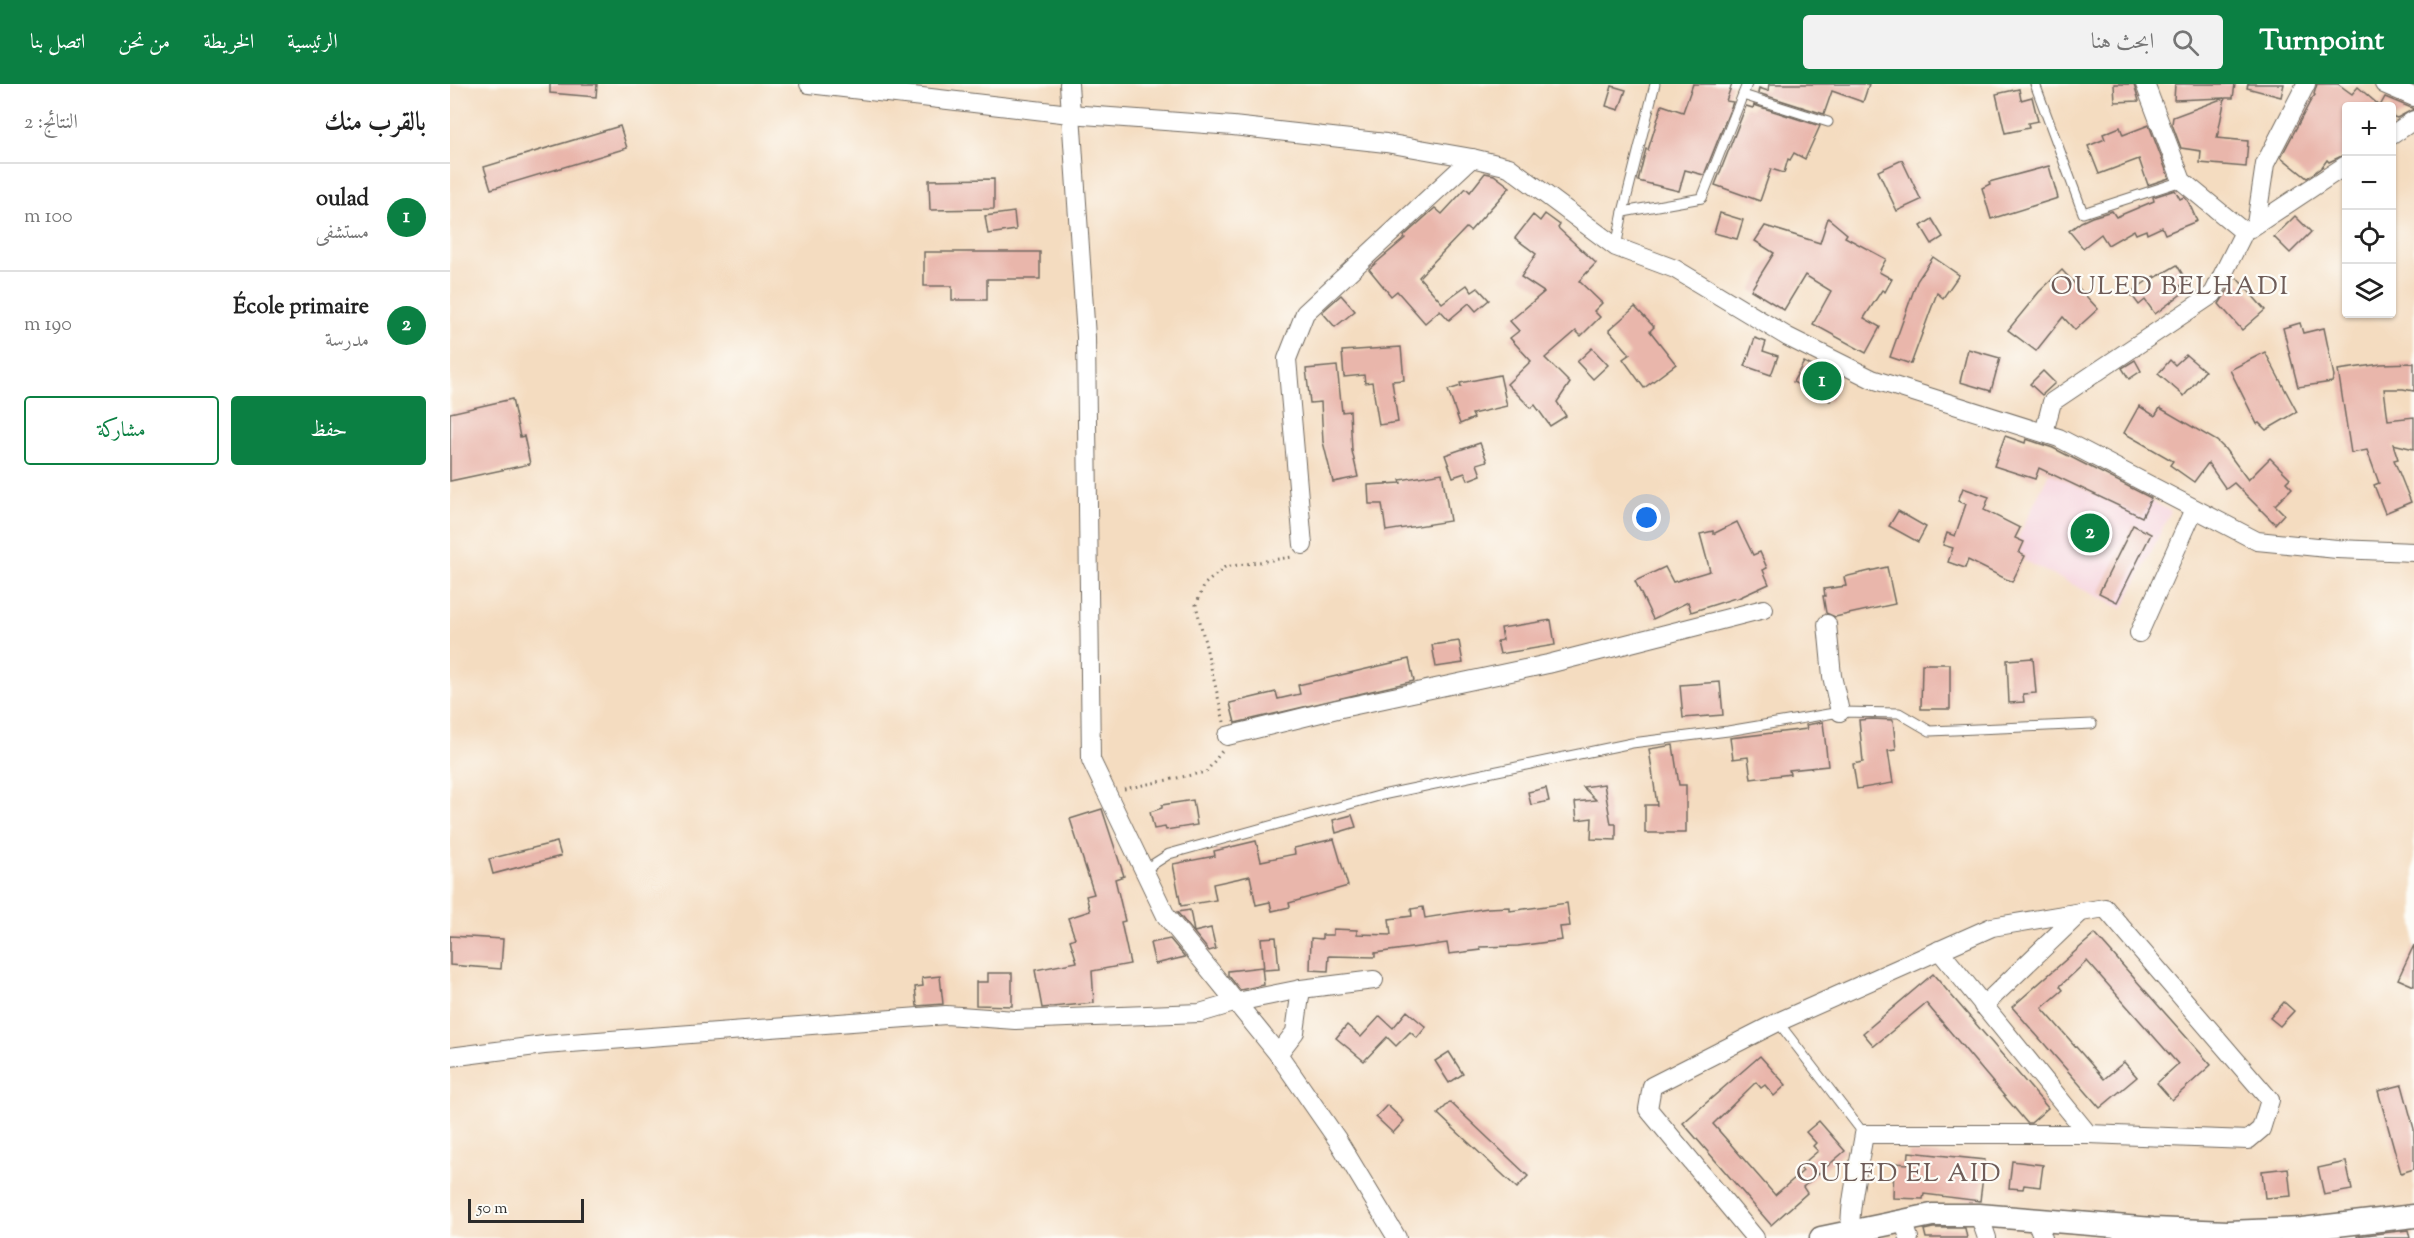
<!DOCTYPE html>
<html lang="ar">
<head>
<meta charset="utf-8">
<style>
	:root { --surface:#fff; --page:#f2f2f2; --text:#222; --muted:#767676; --line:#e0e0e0; --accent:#0b8043 }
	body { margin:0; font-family:"Sorts Mill Goudy",Amiri,serif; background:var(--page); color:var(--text); direction:rtl }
	.controls { position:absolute; right:18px; top:18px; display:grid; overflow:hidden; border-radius:6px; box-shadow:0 2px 4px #0004 }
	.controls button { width:54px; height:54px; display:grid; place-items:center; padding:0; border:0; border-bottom:2px solid var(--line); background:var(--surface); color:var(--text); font:30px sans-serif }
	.scale { position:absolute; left:18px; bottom:15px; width:116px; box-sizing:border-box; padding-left:6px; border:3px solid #2b2b2b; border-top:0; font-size:16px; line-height:21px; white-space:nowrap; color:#2b2b2b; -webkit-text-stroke:4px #fdfcf7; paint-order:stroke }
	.you { position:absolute; left:1197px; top:434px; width:21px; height:21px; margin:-15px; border:4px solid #fff; border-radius:50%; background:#1a73e8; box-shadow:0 0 0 9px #1a73e833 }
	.badge { display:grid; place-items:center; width:39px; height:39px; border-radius:50%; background:var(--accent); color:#fff; font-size:20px; font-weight:700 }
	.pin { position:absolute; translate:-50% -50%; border:3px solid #fff; box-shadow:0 2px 6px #0006 }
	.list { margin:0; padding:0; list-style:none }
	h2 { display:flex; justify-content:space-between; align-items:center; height:78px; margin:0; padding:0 24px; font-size:26px }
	h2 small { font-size:20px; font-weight:400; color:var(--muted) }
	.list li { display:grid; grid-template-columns:39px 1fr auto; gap:18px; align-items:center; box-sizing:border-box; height:108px; padding:0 24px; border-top:2px solid var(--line) }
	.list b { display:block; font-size:22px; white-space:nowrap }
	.list p { margin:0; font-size:20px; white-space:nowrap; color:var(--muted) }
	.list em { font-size:20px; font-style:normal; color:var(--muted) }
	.actions { display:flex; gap:12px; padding:18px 24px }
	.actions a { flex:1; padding:14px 0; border:2px solid var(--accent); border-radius:6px; text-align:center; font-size:21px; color:var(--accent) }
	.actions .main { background:var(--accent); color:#fff }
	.icon { flex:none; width:33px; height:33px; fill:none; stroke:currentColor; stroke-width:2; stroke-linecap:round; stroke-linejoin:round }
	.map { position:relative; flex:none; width:1964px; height:1154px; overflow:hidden; direction:ltr }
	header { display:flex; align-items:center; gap:36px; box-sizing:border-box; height:84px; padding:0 30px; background:var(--accent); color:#fff }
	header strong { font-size:28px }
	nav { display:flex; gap:33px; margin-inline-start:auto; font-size:21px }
	.search { width:420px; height:54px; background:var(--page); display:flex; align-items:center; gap:15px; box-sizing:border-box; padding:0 21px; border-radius:6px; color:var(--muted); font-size:22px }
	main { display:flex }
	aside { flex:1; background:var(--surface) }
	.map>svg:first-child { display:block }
	.built { fill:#f5cfdb }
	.building { fill:#e9b6ab }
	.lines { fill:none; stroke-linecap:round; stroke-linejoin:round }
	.service-casing { stroke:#71695f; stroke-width:11 }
	.minor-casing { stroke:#71695f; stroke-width:20 }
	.tertiary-casing { stroke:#71695f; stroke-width:25 }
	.path { stroke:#71695f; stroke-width:3; stroke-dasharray:1.5 4.5; stroke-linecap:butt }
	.service { stroke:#fff; stroke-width:9 }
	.minor { stroke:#fff; stroke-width:18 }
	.tertiary { stroke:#fff; stroke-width:22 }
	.labels { text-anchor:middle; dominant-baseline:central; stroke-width:4.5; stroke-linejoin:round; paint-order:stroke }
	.quarter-label { font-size:26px; letter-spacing:1.5px; fill:#6e5c58; stroke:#fdfcf7 }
</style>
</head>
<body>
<header>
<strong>Turnpoint</strong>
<div class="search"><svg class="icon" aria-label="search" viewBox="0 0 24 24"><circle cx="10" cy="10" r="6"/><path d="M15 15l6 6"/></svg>ابحث هنا</div>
<nav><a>الرئيسية</a><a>الخريطة</a><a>من نحن</a><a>اتصل بنا</a></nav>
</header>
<main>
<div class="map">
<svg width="1964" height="1154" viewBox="0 0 1964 1154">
	<rect width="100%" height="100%" fill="#fdfcf7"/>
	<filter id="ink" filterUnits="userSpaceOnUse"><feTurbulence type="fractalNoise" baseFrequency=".0167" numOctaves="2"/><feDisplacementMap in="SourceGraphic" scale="12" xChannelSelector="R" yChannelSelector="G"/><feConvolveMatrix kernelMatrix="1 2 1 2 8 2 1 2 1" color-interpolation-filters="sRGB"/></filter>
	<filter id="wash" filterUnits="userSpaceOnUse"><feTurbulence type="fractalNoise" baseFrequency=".008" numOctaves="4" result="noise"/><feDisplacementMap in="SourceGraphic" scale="24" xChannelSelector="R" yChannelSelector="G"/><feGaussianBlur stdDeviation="1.35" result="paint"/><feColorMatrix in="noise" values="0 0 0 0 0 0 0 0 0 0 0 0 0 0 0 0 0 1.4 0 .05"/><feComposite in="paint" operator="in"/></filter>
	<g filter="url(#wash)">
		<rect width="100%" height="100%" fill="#f4dcc0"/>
		<!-- built -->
		<path class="built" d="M1607,372L1721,427L1673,525L1560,470Z"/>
		<g id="blocks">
			<!-- building -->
			<g class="building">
				<path d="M100,0H147L146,13L100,9Z"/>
				<path d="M1243,0H1282L1276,17L1283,18L1254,91L1235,86L1229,107L1188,97L1196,65L1198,66L1212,21L1233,28Z"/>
				<path d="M1319,0H1419L1413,18L1382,7L1374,30L1308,9L1309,4L1318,7Z"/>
				<path d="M1664,0H1684L1689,17L1665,18Z"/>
				<path d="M1725,0H1785L1783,14H1775L1767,54L1798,57L1796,83L1750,79L1751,67L1731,64L1722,40L1723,33L1774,14L1724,16Z"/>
				<path d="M1798,0H1834L1831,13L1797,4Z"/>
				<path d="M1867,0H1888L1902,10L1908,3L1930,22L1935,13L1964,25L1947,34L1941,32V22H1896V70L1879,78L1877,76L1872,83L1857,94L1831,73L1861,16L1865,11L1864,10Z"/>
				<path d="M1162,2L1176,6L1169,26L1156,22Z"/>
				<path d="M1569,5L1571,16L1582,13L1588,37L1578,39L1579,44L1555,49L1546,10Z"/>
				<path d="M1304,21L1370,42L1355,75L1344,69L1340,76L1338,75L1334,89L1321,85L1310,117L1265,101L1296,22L1303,24Z"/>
				<path d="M1699,41L1719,94L1698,101L1689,75L1649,90L1638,62L1655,55L1653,50L1670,43L1673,51Z"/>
				<path d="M170,42L177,64L41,105L34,83Z"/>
				<path d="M1452,76L1471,116L1447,127L1428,87Z"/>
				<path d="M1599,82L1608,114L1541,135L1532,104L1540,100L1539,98Z"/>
				<path d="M1035,89L1044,91L1060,103L1020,147L1016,144L969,193L992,219L1017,201L1022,208L1028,204L1039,216L1026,227L1019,219L999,236L990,226L975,239L947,207L941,212L919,185L955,154L954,152L985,124L992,130L1016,104L1020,108Z"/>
				<path d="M544,95V125L480,126L479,96Z"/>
				<path d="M1725,106L1730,115L1734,113L1738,117L1747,137L1715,150L1712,143L1697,150L1696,146L1686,150L1684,146L1658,161L1651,150L1633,164L1619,147L1631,138L1642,133L1662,127L1666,133L1704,117L1703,113Z"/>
				<path d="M564,128L566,146L538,150L535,132Z"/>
				<path d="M1270,129L1293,136L1287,155L1264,149Z"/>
				<path d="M1095,130L1110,141L1108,144L1146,179L1129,197L1152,219L1144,227L1150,233L1131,252L1126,247L1095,274L1120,299L1107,318L1116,332L1100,342L1085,321L1081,324L1057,300L1081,277L1060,254L1069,247L1060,237L1094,208L1071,193L1086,170L1065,154L1083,131L1090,137Z"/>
				<path d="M1845,132L1861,148L1840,169L1824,153Z"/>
				<path d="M1378,134L1397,150L1395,153L1436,175L1429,188L1442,195L1435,208L1432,206L1414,234L1430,243L1416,269L1363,240L1381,207L1355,191L1334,226L1301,206L1324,169L1305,157L1315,142L1370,159Z"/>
				<path d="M1482,135L1493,153L1482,160L1471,142Z"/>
				<path d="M474,168H590V195H537V216H502V202H474Z"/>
				<path d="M1483,173L1509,191L1493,214L1487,209L1461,280L1440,273L1467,197Z"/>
				<path d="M1727,181L1737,198L1730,202L1734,208L1705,230L1695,216L1689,221L1680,209L1704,192L1705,194Z"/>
				<path d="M1612,186L1648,225L1625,246L1613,233L1586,267L1558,246L1589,208Z"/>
				<path d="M1786,193L1815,226L1792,246L1769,220Z"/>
				<path d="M891,211L905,227L885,243L872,228Z"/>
				<path d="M1185,223L1204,243L1200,247L1226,280L1194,304L1173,275L1180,270L1159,246Z"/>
				<path d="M1850,239L1853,249L1874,244L1884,292L1882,298L1848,303L1833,244Z"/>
				<path d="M1305,254L1316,258L1313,267L1328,272L1321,291L1295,282Z"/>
				<path d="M951,263L954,296L942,297L948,338L929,341L922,298L915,299L914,291L894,293L892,267Z"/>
				<path d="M1142,264L1158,281L1143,295L1127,278Z"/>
				<path d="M1518,265L1550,274L1541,307L1510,298Z"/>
				<path d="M1815,268L1847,328L1816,346L1809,339L1807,340L1780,286Z"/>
				<path d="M1736,271L1755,287L1734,312L1708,290L1720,276L1725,281Z"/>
				<path d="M1685,276L1691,287L1679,295L1672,284Z"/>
				<path d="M1354,278L1390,297L1380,317L1343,298Z"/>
				<path d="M1964,279V307L1953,305H1934L1938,336L1964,333V365L1943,360L1948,375L1944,376L1961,418L1935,429L1924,401L1929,399L1917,366L1901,369L1888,286L1931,280Z"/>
				<path d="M887,282L892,328L900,327L902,367L908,393L883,398L873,358L871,318L860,319L856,285Z"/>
				<path d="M1593,287L1605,299L1592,311L1580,300Z"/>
				<path d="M1050,291L1057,322L1022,330L1024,334L1010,340L998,306L1011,302L1010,299Z"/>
				<path d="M62,315L70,353L74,352L80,380L0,397V329Z"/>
				<path d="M1689,322L1705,332L1710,324L1767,357L1775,365L1798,396L1820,374L1840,394L1836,398L1842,404L1825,421L1834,430L1825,440L1784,399L1776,405L1758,379L1744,398L1720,381L1723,377L1674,349Z"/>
				<path d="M1555,352L1575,359L1576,355L1603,364L1701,414L1692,433L1589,384L1585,395L1544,382Z"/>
				<path d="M1030,359L1037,377L1027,380L1031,391L1018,396L1015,389L1003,393L995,371Z"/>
				<path d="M992,389L1000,437L936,447L932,420H919L918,401L951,399L950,396Z"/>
				<path d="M1513,404L1539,413L1534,426L1570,444L1565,454L1574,458L1569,469L1575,472L1562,498L1518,476L1515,484L1498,478L1503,464L1493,461L1497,449L1505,452L1516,420L1508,417Z"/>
				<path d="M1448,427L1476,443L1468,458L1439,442Z"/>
				<path d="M1287,438L1303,471L1310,468L1317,484L1313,486L1319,500L1286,515L1285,514L1241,528L1238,518L1203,535L1185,497L1215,483L1223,498L1260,487L1250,450L1263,447V450Z"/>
				<path d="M1683,441L1701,450L1667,518L1649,509Z"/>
				<path d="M1437,483L1445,520L1385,533L1376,529L1373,512H1375L1374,505L1396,502L1394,493Z"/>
				<path d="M1101,536L1105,561L1050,570L1047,557L1053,556L1051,544Z"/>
				<path d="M1009,557L1013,579L986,583L982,561Z"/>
				<path d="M1583,574L1586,609L1573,610L1574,618L1559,619L1557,576Z"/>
				<path d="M959,575L964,597L785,639L780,619L826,608L828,615L850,610L848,601Z"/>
				<path d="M1472,580H1500V625H1471Z"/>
				<path d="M1270,598L1273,631L1233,634L1230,601Z"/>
				<path d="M1422,635L1443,636L1446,666L1438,667L1443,699L1407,705L1403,680L1413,678L1409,636Z"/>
				<path d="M1373,638L1378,682L1339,686L1340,690L1301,695L1298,673L1283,675L1280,654L1357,645L1356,641Z"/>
				<path d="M1223,661L1229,701H1236V749H1195V721H1207L1199,665Z"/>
				<path d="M1154,700L1161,740H1166V756L1141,755L1142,734L1127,736L1125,718L1146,716L1133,703Z"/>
				<path d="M1096,704L1099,717L1081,721L1078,708Z"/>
				<path d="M743,716L747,741L716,746L715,743L704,745L700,728L712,724V721Z"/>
				<path d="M652,725L674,792L665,795L675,837L671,838L680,880L642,887L644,919L592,924L585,886L627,878L620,856L625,854L618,834L640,827L636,812L644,810L620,735Z"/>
				<path d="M902,731L906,743L886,749L883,736Z"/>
				<path d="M884,755L898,802L839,819L840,823L822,827L820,818L806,821L800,792L763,800L766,816L731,822L723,780L765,772L764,767L806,757L811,777L845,770L844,764Z"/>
				<path d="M107,758L111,772L43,790L39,775Z"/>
				<path d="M1117,819L1120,842L1110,843L1112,856L1068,862L1030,863L1031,866L999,870L997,859L925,869V873L879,872L878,887L860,886L861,854L872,855V851H883V845L907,846V850L941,851L939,835L962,832L961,825L973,823L975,834L1038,824L1060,823V827Z"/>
				<path d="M740,826L744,848L761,844L766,865L759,867L727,828Z"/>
				<path d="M1645,850L1761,981L1722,1016L1707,999L1728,980L1637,877L1610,902L1613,906L1592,924L1654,995L1674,978L1687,993L1650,1024L1562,923Z"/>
				<path d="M0,852L53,855L51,885L0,881Z"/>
				<path d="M826,853L829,885L814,886L811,854Z"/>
				<path d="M720,855L735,873L705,880L700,859Z"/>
				<path d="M1964,861V902L1948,895Z"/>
				<path d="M812,883L814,901L790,906L778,891V887Z"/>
				<path d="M538,889H562V922L526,921V898H538Z"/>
				<path d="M1483,890L1598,1024L1581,1039H1577L1476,919L1424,962L1413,949Z"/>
				<path d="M490,892L493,920L467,922L465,903L473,902L472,894Z"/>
				<path d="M1834,918L1844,927L1830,942L1820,934Z"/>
				<path d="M957,927L976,943L967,954L960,948L946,962L937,953L914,977L886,954L897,941L911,953L930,932L943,944Z"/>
				<path d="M999,968L1013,990L999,999L985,977Z"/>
				<path d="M1310,972L1336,1001L1324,1012L1315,1001L1311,1004L1306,998L1263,1040L1325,1111L1353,1087L1349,1083L1368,1067L1363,1062L1366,1059L1356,1048L1369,1037L1395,1067L1353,1103L1357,1109L1321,1141L1233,1039Z"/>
				<path d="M1952,1001L1964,1045V1085L1951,1089L1928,1007Z"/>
				<path d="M1000,1018L1078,1092L1067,1104L988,1030Z"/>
				<path d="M937,1021L954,1037L943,1049L926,1033Z"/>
				<path d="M1459,1068L1535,1076L1530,1117L1474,1110L1473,1115L1443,1114L1444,1079L1458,1080Z"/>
				<path d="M1562,1077L1593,1081L1590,1103L1574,1101L1573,1105L1559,1104Z"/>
				<path d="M1896,1078L1902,1106L1874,1111L1868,1084Z"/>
				<path d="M1838,1084L1841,1112L1815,1114L1812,1087Z"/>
				<path d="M1483,1144H1515L1517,1154H1476L1474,1146Z"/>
				<path d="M1958,1146L1960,1154H1908L1907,1152Z"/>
			</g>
		</g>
	</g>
	<g filter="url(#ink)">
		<use href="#blocks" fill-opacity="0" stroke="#71695f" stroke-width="1.5"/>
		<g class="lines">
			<!-- service casing -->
			<g class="service-casing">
				<g id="service">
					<path d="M1585,0L1633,129L1732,97"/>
					<path d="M1293,11L1378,38"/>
					<path d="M1173,128L1205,0"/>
					<path d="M1166,163L1173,128L1252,114L1297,0"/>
					<path d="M694,786L719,770L932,711L1182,659L1278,647L1390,628L1449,629L1480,647L1642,640"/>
					<path d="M1328,938L1414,1050"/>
				</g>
			</g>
			<!-- minor casing -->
			<g class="minor-casing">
				<g id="minor">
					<path d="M359,0L620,30L783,42L936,59L1022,74L1059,83L1166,163L1225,185L1338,253L1422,295L1609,354L1807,457L1887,465L1964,468"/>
					<path d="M619,0L636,253L641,676L716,832L828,970L887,1055L947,1154"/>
					<path d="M1934,0L1964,13"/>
					<path d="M1942,51L1964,36"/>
					<path d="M1806,140L1815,80L1856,0"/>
					<path d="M1801,144L1896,81"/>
					<path d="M1594,349L1602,318L1763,210L1794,148L1732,97L1695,0"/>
					<path d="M853,461L837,275L855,229L1022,74"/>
					<path d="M1377,540L1382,592L1390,628"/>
					<path d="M1689,549L1744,425"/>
					<path d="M777,652L887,625L1098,580L1314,525"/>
					<path d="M1489,866L1638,1050"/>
					<path d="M1533,922L1631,828"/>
					<path d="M828,970L845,948L851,905"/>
					<path d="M0,973L94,961L496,931L565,936L750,929L787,918L851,905L924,896"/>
					<path d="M1529,1131L1537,1154"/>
					<path d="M1453,1136L1459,1154"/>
					<path d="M1586,1136L1593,1154"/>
					<path d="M1305,1154L1198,1025L1202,1002L1328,938L1542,843L1655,824L1820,1016L1811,1045L1798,1056L1638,1050H1414C1411,1072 1395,1136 1402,1154"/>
				</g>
			</g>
			<!-- tertiary casing -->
			<g class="tertiary-casing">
				<path id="tertiary" d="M1371,1154L1482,1131H1529L1703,1145L1778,1148L1852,1145L1964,1132"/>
			</g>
			<!-- path -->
			<g class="path">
				<path d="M774,638L746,521L755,500L775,483L842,473"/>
				<path d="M674,705L756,688L772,667"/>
			</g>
			<!-- service -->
			<use href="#service" class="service"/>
			<!-- minor -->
			<use href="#minor" class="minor"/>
			<!-- tertiary -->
			<use href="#tertiary" class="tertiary"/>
		</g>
	</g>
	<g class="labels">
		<!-- quarter labels -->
		<g class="quarter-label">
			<text x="1720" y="203">OULED BELHADI</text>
			<text x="1449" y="1090">OULED EL AID</text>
		</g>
	</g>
</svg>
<div class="controls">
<button>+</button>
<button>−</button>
<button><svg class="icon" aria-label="locate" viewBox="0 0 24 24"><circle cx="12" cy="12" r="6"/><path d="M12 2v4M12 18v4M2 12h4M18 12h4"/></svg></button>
<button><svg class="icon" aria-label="layers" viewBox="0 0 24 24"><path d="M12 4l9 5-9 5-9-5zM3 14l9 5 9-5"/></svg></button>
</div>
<div class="scale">50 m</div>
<div class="you"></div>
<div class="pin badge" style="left:1372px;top:297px">1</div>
<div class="pin badge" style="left:1640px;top:449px">2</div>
</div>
<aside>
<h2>بالقرب منك<small>النتائج: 2</small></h2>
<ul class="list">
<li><span class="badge">1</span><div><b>oulad</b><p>مستشفى</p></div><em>100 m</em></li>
<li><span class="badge">2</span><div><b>École primaire</b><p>مدرسة</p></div><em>190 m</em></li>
</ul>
<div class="actions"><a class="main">حفظ</a><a>مشاركة</a></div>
</aside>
</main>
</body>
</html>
